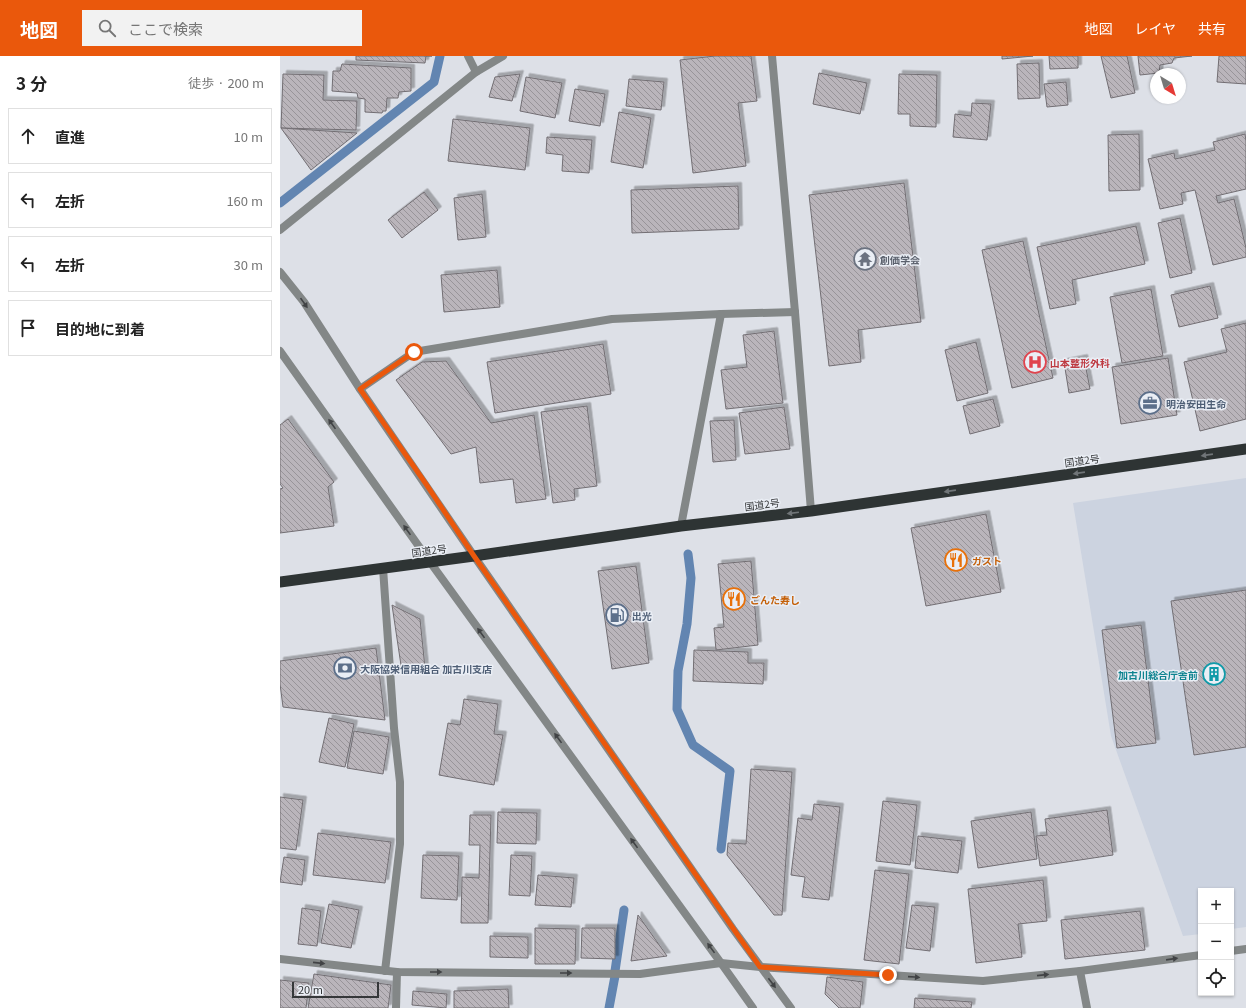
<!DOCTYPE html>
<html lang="ja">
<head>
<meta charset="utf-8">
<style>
	:root { --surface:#fff; --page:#f2f2f2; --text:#222; --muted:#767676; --line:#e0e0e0; --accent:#ea580c }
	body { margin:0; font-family:Georgia,"Noto Sans JP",serif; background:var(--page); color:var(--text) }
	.controls { position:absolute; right:12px; bottom:12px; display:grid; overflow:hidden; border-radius:0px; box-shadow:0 1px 3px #0004 }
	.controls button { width:36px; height:36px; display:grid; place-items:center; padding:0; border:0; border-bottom:1px solid var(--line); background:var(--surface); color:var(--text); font:20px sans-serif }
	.compass { position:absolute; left:870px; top:12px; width:36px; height:36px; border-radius:50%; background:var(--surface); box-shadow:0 1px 3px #0004; rotate:142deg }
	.scale { position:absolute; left:12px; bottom:10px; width:87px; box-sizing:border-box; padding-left:4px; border:2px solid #353739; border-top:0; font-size:11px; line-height:14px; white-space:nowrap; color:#353739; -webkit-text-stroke:3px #eaeef5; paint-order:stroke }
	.stop { position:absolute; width:12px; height:12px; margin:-9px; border:3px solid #ea580c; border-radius:50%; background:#fff }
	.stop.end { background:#ea580c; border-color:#fff; box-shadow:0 1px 4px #0008 }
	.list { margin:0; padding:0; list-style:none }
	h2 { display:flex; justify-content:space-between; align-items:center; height:52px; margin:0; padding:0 16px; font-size:17px }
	h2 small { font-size:13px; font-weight:400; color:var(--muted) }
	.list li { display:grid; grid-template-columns:26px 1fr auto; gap:12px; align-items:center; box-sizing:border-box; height:56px; margin:0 8px 8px; padding:0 8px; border:1px solid var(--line); border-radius:0px }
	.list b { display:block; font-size:15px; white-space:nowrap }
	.list em { font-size:13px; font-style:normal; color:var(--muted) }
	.icon { flex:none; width:22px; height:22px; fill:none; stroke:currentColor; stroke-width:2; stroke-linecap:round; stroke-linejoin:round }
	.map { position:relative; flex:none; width:966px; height:952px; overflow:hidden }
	header { display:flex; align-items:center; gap:24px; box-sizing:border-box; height:56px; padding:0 20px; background:var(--accent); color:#fff }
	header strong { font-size:19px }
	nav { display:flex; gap:22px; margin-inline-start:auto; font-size:14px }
	.search { width:280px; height:36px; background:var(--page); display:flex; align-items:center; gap:10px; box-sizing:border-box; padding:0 14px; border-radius:0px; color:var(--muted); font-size:15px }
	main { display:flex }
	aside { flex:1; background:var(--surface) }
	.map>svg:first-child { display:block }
	.built { fill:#ccd3e0 }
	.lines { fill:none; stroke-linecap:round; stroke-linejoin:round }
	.stream { stroke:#6285b1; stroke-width:9 }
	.building { fill:url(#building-back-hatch); stroke:#726e73; filter:url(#shadow) }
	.minor { stroke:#838787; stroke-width:8 }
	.trunk { stroke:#2e3434; stroke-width:11 }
	.oneway { fill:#414345 }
	.oneway2 { fill:#707578 }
	.route { stroke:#ea580c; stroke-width:5 }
	.labels { text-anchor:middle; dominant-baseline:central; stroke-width:3; stroke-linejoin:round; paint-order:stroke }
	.worship-label { font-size:10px; font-weight:bold; fill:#5b616d; stroke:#eaeef5; text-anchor:start }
	.health-label { font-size:10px; font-weight:bold; fill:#be3a42; stroke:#eaeef5; text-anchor:start }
	.service-label { font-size:10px; font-weight:bold; fill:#4e5e75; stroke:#eaeef5; text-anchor:start }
	.street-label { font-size:10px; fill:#353739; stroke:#eaeef5 }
	.food-label { font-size:10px; font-weight:bold; fill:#c56008; stroke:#eaeef5; text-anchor:start }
	.culture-label { font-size:10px; font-weight:bold; fill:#0d838f; stroke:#eaeef5; text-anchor:end }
</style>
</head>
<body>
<header>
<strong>地図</strong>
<div class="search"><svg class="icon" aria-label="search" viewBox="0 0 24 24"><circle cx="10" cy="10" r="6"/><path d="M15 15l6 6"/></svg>ここで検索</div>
<nav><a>地図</a><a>レイヤ</a><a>共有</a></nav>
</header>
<main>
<aside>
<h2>3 分<small>徒歩 · 200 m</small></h2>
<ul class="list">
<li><svg class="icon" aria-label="ahead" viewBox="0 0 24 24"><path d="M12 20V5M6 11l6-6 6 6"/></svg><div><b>直進</b></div><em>10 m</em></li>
<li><svg class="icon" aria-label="left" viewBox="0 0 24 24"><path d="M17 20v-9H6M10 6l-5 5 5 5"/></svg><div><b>左折</b></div><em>160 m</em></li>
<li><svg class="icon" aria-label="left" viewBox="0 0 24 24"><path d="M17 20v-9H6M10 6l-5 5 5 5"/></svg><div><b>左折</b></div><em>30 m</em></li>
<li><svg class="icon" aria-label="arrive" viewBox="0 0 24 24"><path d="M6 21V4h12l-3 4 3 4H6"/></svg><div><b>目的地に到着</b></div></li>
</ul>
</aside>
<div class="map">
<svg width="966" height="952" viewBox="0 0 966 952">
	<defs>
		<pattern id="building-back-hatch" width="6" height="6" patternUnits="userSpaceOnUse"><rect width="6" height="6" fill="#bab5bb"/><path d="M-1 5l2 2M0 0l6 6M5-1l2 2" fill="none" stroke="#989499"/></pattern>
		<filter id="shadow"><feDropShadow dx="3.5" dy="-3.5" stdDeviation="0" flood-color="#0004"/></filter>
	</defs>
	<rect width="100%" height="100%" fill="#dde0e7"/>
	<!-- built -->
	<path class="built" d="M966,422V871L951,873V835H921V878L903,880L831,680L793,447Z"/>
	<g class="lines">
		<!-- stream -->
		<g class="stream">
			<path d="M0,147L154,26L160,0"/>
			<path d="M408,498L411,522L407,568L398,615L397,653L413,689L450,715L441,793"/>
			<path d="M335,915L344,854"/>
			<path d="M329,952L335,920"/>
		</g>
	</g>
	<!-- building -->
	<g class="building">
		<path d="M76,0H152H146L145,7L76,4Z"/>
		<path d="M435,0H471L477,45L458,47L466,110L413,117L400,4Z"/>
		<path d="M722,0H753L722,3Z"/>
		<path d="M769,0H798V12L770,13Z"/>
		<path d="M821,0H847L855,37L831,42Z"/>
		<path d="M858,0H912L894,2L892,7L880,9L879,17L860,19Z"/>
		<path d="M939,0H966V28L937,26Z"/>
		<path d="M759,7L760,42L738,43L737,8Z"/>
		<path d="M62,8L131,12V35L119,36L118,42H107L106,55H103L102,57L85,56V43L78,42L77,37L52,35L53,15H60Z"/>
		<path d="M539,17L587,27L580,58L533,48Z"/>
		<path d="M3,18L44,19L43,44L77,45L76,74L1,72Z"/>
		<path d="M240,18L232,45L209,41L215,21Z"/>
		<path d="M619,18L657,19L656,71L630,70V58H618Z"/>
		<path d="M246,21L282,27L275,62L240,55Z"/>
		<path d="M349,23L384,26L381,54L346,50Z"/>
		<path d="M786,26L788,49L767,51L764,28Z"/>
		<path d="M295,33L325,38L320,70L289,65Z"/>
		<path d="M692,47L711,48L707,84L673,81L675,58L691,60Z"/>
		<path d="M339,56L371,62L363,112L331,106Z"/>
		<path d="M173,63L250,72L245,114L168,105Z"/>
		<path d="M1,72L77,77L31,114Z"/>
		<path d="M859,78L860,134L829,135L828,79Z"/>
		<path d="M965,78L966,85V133L936,140L938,147L954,143L966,192V201L933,209L915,134L901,137L903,148L880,153L868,103L894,97L895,103L935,94L933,86Z"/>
		<path d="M267,81L312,84L309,117L282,115L283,99L266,97Z"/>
		<path d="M624,127L641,266L578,274L581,306L549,310L529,139Z"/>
		<path d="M458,130L459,173L352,177L351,134Z"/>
		<path d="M144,136L158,154L122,182L108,164Z"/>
		<path d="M202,138L206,181L178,184L174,142Z"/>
		<path d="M900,162L912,217L890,222L878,167Z"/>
		<path d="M856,170L865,208L792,224L796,248L770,253L757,191Z"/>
		<path d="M743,185L773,322L732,332L702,194Z"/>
		<path d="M217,214L220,251L164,256L161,219Z"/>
		<path d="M930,230L938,262L899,271L891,239Z"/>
		<path d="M871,233L883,300L842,307L830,241Z"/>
		<path d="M966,267V363L920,375L904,306L947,296L941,273Z"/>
		<path d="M494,275L503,347L446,353L441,314L467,311L463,279Z"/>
		<path d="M696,286L708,337L677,345L665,294Z"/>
		<path d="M323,288L331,338L215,357L207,306Z"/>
		<path d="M804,302L810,333L789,337L784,306Z"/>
		<path d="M888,302L897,359L841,368L832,311Z"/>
		<path d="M166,305L211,367L254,359L266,443L236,447L233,423L200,427L196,391L171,398L116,324L142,306Z"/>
		<path d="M713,343L720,370L690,378L683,350Z"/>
		<path d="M307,350L317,430L294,433L295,444L273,447L261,356Z"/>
		<path d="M504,351L510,393L465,398L459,357Z"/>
		<path d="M8,363L54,426L48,431L54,470L0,477V433L3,432L0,428V369Z"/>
		<path d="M454,364L456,404L433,406L430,365Z"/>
		<path d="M706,458L721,536L646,550L631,472Z"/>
		<path d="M471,505L478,589L436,594L434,572L444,571L438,508Z"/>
		<path d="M356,510L369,607L332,613L318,515Z"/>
		<path d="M966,534V691L914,699L891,545Z"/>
		<path d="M112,549L140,563L145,612L122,616Z"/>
		<path d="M861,569L876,687L837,692L822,574Z"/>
		<path d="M96,592L105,664L3,651L0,628V605Z"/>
		<path d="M414,594L468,596V607H484L483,628L413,625Z"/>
		<path d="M184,643L218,648L214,678L223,679L214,729L159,719L168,667L180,669Z"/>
		<path d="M49,662L74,668L65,711L39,706Z"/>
		<path d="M74,675L109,681L103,718L67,712Z"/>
		<path d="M471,713L512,716L502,859H494L447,799L448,787L466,788Z"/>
		<path d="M0,741L23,744L16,794L0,792Z"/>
		<path d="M603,745L637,749L630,809L596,805Z"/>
		<path d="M534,748L560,751L549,844L522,841L525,821L511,819L518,762L532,764Z"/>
		<path d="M827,754L833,799L760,810L756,780L767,779L765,763Z"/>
		<path d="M218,756L257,757L256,788L217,787Z"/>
		<path d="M751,756L757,803L698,812L691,765Z"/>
		<path d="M190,759H211L208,867H181L182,821L199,822L200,789H189Z"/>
		<path d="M38,777L111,786L105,827L33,819Z"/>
		<path d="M638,780L682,785L678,817L635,812Z"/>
		<path d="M143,799L179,800L177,844L141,842Z"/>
		<path d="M231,799L252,800L250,840L229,839Z"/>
		<path d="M4,801L25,804L22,829L0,826Z"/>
		<path d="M595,814L629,818L619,908L584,904Z"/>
		<path d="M258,819L294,822L291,851L255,849Z"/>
		<path d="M763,824L767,865L738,868L742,901L696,907L688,833Z"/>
		<path d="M49,848L79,854L71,892L41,887Z"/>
		<path d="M632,849L655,851L650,895L626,892Z"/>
		<path d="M22,852L41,855L37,890L18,888Z"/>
		<path d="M860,855L865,894L785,903L781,864Z"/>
		<path d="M358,859L387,900L351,905Z"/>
		<path d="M255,872L296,873L295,908H255Z"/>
		<path d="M302,872H335V903L301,902Z"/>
		<path d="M210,880L248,881V902L210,901Z"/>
		<path d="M34,918L111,929L108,952H28Z"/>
		<path d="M547,921L583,926L580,952H559L545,938Z"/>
		<path d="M0,924L29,927L26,952H0Z"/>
		<path d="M228,933L229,952H174V935Z"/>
		<path d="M133,935L167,938L166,952L132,949Z"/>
		<path d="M635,942L692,946L691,952H634Z"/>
	</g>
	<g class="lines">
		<!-- minor -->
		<g class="minor">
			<path d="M188,0L196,16"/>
			<path d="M492,0L515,256L531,455"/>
			<path d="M0,174L196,16L223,0"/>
			<path d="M0,216L24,246L80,333L194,500L453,873L511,952"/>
			<path d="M0,295L150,506L441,907L473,952"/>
			<path d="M80,333L134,296L332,263L441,258L515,256"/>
			<path d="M401,470L441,258"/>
			<path d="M103,512L114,672L120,726V788L105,915"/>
			<path d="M951,895L966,893"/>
			<path d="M0,903L117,916L360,918L441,907L480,911L703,925L800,915L921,899"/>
			<path d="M800,915L807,952"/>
			<path d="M116,952L117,916"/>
		</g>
		<!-- trunk -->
		<path class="trunk" d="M0,526L194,500L401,470L531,455L966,393"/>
	</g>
	<!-- one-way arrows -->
	<defs><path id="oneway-solid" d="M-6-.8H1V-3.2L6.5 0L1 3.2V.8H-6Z"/></defs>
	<g class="oneway">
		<use href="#oneway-solid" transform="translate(24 247) rotate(55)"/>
		<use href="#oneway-solid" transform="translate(52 368) rotate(-125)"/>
		<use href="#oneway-solid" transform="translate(127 474) rotate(-125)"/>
		<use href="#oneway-solid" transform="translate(201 577) rotate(-126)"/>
		<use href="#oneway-solid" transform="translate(278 682) rotate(-126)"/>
		<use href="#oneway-solid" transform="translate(354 787) rotate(-126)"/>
		<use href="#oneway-solid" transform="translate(431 892) rotate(-126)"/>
		<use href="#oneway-solid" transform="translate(892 903) rotate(-8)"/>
		<use href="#oneway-solid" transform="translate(39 907) rotate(6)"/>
		<use href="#oneway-solid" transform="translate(156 916)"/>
		<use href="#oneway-solid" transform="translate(286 917)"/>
		<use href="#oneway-solid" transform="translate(763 919) rotate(-6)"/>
		<use href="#oneway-solid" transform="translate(634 921) rotate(4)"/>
		<use href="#oneway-solid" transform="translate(492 927) rotate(53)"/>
	</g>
	<g class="oneway2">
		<use href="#oneway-solid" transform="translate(927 399) rotate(172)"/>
		<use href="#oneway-solid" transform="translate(799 417) rotate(172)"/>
		<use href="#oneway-solid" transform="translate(670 435) rotate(172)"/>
		<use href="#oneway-solid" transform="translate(513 457) rotate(173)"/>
	</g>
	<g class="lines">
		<!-- route -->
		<path class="route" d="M134,296L80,333L146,428L194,500L480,911L608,919"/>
	</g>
	<!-- icons -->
	<defs>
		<g id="temple-ring" transform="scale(1.15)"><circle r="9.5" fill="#eaeef5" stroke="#6b7280" stroke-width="1.5"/><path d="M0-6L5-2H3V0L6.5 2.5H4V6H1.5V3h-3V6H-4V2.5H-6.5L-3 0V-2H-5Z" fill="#6b7280"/></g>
		<g id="hospital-ring" transform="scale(1.15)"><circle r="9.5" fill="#eaeef5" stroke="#e0444e" stroke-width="1.5"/><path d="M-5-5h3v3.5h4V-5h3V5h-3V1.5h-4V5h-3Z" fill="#e0444e"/></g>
		<g id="office-ring" transform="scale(1.15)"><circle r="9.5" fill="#eaeef5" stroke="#5c6f8a" stroke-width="1.5"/><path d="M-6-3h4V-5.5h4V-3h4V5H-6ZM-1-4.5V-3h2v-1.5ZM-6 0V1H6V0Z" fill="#5c6f8a"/></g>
		<g id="restaurant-ring" transform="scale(1.15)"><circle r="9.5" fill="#eaeef5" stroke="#e8710a" stroke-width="1.5"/><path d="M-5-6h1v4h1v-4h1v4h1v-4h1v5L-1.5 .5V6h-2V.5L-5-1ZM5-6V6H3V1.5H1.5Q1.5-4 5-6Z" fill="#e8710a"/></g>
		<g id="fuel-ring" transform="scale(1.15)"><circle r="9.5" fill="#eaeef5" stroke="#5c6f8a" stroke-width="1.5"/><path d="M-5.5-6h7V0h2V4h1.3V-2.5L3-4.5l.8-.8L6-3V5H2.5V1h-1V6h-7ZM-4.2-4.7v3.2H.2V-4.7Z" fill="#5c6f8a"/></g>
		<g id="bank-ring" transform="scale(1.15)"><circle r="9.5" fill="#eaeef5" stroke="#5c6f8a" stroke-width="1.5"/><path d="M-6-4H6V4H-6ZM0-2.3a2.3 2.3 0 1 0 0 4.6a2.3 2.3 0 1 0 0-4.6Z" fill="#5c6f8a"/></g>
		<g id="building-ring" transform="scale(1.15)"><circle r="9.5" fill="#eaeef5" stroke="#0f9aa8" stroke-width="1.5"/><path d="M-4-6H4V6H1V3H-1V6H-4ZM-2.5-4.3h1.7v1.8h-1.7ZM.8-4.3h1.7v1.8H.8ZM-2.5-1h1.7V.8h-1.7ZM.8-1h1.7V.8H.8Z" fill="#0f9aa8"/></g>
	</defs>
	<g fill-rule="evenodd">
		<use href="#temple-ring" x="585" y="203"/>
		<use href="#hospital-ring" x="755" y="306"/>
		<use href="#office-ring" x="870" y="347"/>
		<use href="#restaurant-ring" x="676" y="504"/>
		<use href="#restaurant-ring" x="454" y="543"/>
		<use href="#fuel-ring" x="337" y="559"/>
		<use href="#bank-ring" x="65" y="612"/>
		<use href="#building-ring" x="934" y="618"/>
	</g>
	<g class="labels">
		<!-- worship labels -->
		<g class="worship-label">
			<text x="600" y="203">創価学会</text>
		</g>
		<!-- health labels -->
		<g class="health-label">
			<text x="770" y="306">山本整形外科</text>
		</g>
		<!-- service labels -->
		<g class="service-label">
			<text x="886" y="347">明治安田生命</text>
			<text x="352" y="559">出光</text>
			<text x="80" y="612">大阪協栄信用組合 加古川支店</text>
		</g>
		<!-- street labels -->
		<g class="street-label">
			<text transform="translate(802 404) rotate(-8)">国道2号</text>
			<text transform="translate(482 448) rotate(-7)">国道2号</text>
			<text transform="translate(149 494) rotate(-8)">国道2号</text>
		</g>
		<!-- food labels -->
		<g class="food-label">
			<text x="692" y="504">ガスト</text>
			<text x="470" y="543">ごんた寿し</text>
		</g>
		<!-- culture labels -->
		<g class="culture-label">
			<text x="918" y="618">加古川総合庁舎前</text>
		</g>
	</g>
</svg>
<div class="controls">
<button>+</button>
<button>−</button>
<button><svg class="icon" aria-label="locate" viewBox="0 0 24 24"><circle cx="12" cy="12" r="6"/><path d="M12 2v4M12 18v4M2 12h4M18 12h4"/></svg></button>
</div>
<svg class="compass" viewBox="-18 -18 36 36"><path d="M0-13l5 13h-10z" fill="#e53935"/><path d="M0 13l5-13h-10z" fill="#767676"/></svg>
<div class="scale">20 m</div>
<div class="stop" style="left:134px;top:296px"></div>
<div class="stop end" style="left:608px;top:919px"></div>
</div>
</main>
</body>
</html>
